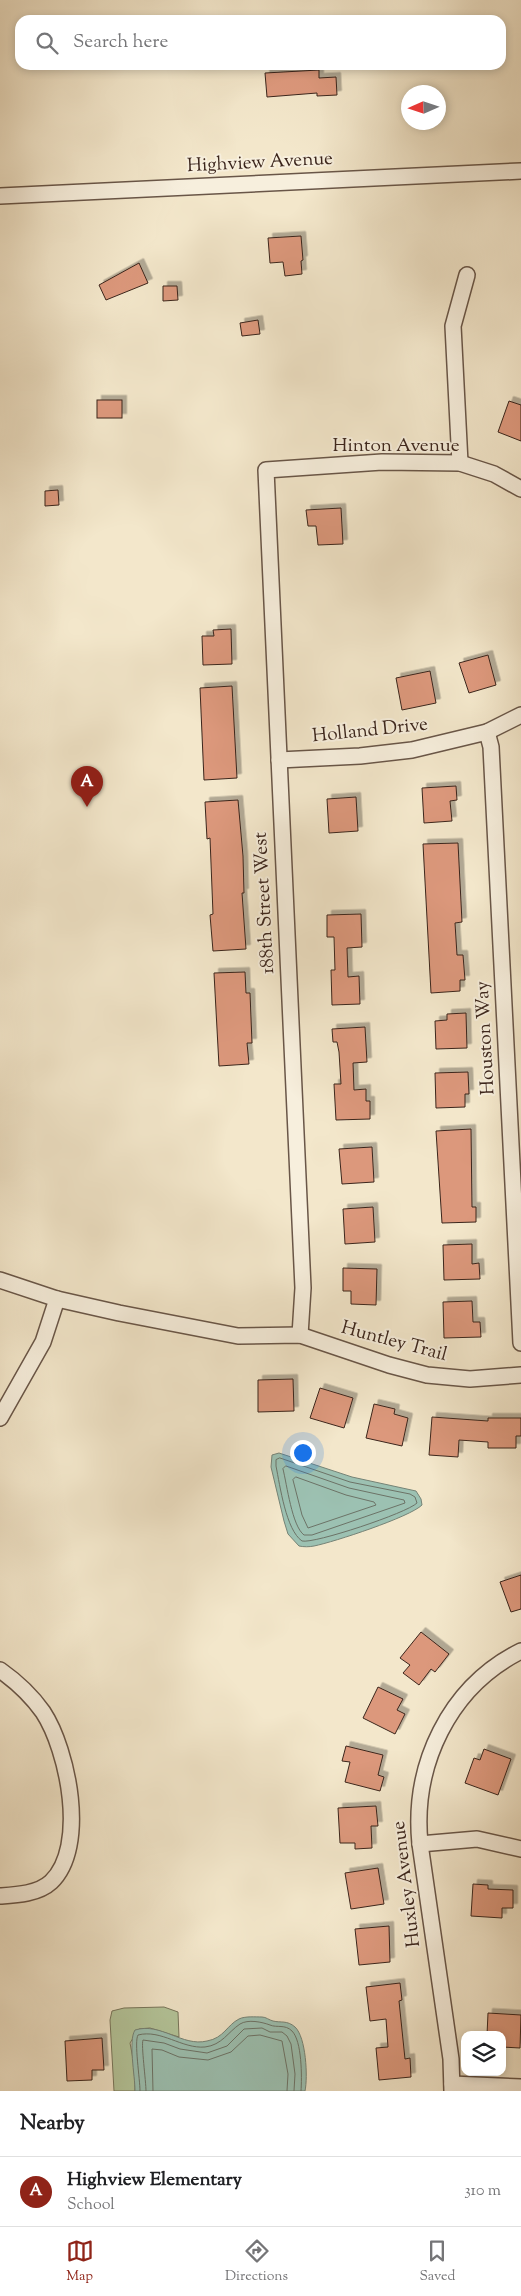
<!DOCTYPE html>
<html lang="en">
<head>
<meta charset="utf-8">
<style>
	:root { --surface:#fff; --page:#f2f2f2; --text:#202124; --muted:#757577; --line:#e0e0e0; --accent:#8f2418 }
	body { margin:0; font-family:"Sorts Mill Goudy",serif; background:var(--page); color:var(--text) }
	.controls { position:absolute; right:15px; bottom:15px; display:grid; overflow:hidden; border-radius:10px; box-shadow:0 2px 8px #0003 }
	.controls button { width:45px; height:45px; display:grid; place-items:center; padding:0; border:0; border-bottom:1px solid var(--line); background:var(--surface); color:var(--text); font:25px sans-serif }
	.compass { position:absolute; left:401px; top:85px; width:45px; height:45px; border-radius:50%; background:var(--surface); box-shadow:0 2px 8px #0003; rotate:267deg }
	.you { position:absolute; left:302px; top:1452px; width:18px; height:18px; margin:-12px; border:4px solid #fff; border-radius:50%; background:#1a73e8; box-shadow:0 0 0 8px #1a73e833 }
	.badge { display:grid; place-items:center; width:32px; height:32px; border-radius:50%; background:var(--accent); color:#fff; font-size:16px; font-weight:700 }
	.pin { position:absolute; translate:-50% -41px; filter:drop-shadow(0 1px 2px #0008) }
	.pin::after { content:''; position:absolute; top:26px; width:18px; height:15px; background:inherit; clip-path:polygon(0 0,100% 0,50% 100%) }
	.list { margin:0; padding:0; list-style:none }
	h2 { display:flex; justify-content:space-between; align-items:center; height:65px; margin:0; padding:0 20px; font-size:21px }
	h2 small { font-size:16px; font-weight:400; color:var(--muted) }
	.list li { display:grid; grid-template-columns:32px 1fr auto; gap:15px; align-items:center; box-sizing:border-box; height:70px; padding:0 20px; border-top:1px solid var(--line) }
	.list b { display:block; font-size:19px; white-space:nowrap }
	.list p { margin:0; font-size:16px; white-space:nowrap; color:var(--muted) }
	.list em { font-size:16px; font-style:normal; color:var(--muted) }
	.icon { flex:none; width:28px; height:28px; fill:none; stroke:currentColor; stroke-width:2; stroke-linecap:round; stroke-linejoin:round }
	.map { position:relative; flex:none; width:521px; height:2091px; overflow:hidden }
	.search { position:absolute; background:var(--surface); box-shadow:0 2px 8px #0003; left:15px; right:15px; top:15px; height:55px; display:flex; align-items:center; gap:12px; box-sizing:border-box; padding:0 18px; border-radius:15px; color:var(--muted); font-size:19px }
	.sheet { height:135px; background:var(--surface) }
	nav { display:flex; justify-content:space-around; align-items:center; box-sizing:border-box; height:70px; border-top:1px solid var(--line); background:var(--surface); font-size:14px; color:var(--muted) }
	nav a { display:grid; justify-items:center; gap:2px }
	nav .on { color:var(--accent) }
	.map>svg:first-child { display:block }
	.green { fill:#b5c79c; stroke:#78765c }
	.water { fill:#9cc1b2; stroke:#758376 }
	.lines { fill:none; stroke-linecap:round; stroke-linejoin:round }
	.shore { stroke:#6c7367; stroke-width:1 }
	.building { fill:#dc987b; stroke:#3b251c; filter:url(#shadow) }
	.minor-casing { stroke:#695648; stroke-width:18 }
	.minor { stroke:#f7efdd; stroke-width:15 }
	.labels { text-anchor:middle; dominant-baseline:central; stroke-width:4; stroke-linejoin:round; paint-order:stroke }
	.street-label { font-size:19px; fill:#3b251c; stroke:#f7efdd }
</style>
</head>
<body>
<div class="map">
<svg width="521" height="2091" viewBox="0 0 521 2091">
	<defs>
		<filter id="shadow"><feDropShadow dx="4.5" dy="-4.5" stdDeviation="0" flood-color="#0004"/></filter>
	</defs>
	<rect width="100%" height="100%" fill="#f3e7cb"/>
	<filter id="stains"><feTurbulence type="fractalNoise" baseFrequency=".004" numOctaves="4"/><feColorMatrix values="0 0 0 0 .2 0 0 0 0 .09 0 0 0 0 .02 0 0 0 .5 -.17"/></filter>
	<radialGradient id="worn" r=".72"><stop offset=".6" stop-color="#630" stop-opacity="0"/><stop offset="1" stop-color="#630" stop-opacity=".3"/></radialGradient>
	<!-- green -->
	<path class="green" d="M164,2007L178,2012L179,2037L150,2028L139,2029L130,2043L134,2064L135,2091H114L110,2020L112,2011L124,2008Z"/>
	<!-- water -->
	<g class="water">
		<path d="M279,1453L352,1477L416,1491L421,1499L422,1505C410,1517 334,1542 314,1546C309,1547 304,1547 299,1546L288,1534L284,1521L271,1467L272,1455Z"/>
		<path d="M262,2017C266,2017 269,2020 273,2021C281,2023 287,2020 295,2027C306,2037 308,2077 305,2091H135C135,2075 128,2041 135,2030C161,2022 182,2047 207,2041C224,2038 227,2025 239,2019C245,2016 255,2017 262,2017Z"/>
	</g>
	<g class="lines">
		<!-- shore -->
		<g class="shore">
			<path d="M280,1458L350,1482L410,1494L415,1497L417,1503C407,1513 314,1544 302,1541C286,1530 280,1486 276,1466V1460Z"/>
			<path d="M286,1466L349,1488L404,1500L405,1503L312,1535H304C292,1526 287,1485 283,1469Z"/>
			<path d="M296,1477L346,1495L374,1502L376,1505L308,1528L302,1515L293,1480Z"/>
			<path d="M140,2091C140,2079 134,2042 138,2035C161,2029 182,2049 205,2047C222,2045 228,2032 240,2024C248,2019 262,2022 270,2025C277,2028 285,2024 292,2031C302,2041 302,2077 301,2091"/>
			<path d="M146,2091C146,2081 141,2045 143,2040L164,2043L180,2049L207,2053L227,2046L244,2029L262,2028L270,2032H282L287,2036L291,2044L295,2074L294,2091"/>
			<path d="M153,2091L152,2049L162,2050L179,2057L208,2060L231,2052L248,2036L260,2035L282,2041L288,2074L287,2091"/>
		</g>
	</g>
	<!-- building -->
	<g class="building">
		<path d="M319,70V78L336,77L337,95L317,96V93L267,97L265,73Z"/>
		<path d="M301,236L303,260L301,261L302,274L285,276L283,262L270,263L268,238Z"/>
		<path d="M139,263L148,283L106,300L99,285Z"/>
		<path d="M163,286H177L178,300L163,301Z"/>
		<path d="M258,320L260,334L242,336L240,323Z"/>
		<rect x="97" y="400" width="25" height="18"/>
		<path d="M509,401L521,405V441L498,432Z"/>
		<path d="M58,490L59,505L45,506V491Z"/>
		<path d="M341,508L343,544L318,545L316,526H308L306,510Z"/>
		<path d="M231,629L232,664L203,665L202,636H214L213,630Z"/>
		<path d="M488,655L496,685L469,693L459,663Z"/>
		<path d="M430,671L436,703L402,710L396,678Z"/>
		<path d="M232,686L237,778L204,780L200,688Z"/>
		<path d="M456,786L457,800L450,801L452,821L424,823L422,788Z"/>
		<path d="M356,797L358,831L329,833L327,799Z"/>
		<path d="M238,800L243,856L244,893H242L246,949L213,951L210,915L213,914L210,838L207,839L205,802Z"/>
		<path d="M458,843L462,922L455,923L457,955H463L465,980H460V991L431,993L423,844Z"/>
		<path d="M361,914L362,947L347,948L348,977L359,976L360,1004L332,1005L331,970H335L334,937H327V915Z"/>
		<path d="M245,972L246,993H250L252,1043H247L249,1064L219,1066L214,973Z"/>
		<path d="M466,1013L467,1048L436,1049L435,1021L447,1020V1014Z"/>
		<path d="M365,1027L367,1062L353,1063L354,1090L366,1089V1101H370V1119L336,1120L334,1084H341L339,1052L337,1042H333L332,1029Z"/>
		<path d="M468,1072L469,1094H465V1107L436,1108L435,1073Z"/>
		<path d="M471,1129L472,1207H476V1222L442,1223L436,1131Z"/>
		<path d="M372,1147L374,1182L342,1184L339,1149Z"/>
		<path d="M373,1207L375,1242L345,1244L343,1209Z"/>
		<path d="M472,1244V1264L479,1263L480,1279L444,1280L443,1245Z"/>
		<path d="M343,1268L377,1269L376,1305L351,1304V1291H343Z"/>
		<path d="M472,1301L473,1322H480L481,1337L444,1338L443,1302Z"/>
		<path d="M293,1379L294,1411L258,1412V1380Z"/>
		<path d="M320,1388L353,1398L344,1428L310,1418Z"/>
		<path d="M374,1404L395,1409L394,1414L408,1418L402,1446L366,1438Z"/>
		<path d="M432,1417L488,1421V1418H521V1436H516V1448H488V1442L459,1440L458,1457L429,1455Z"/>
		<path d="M521,1575V1609L511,1612L500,1582Z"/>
		<path d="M421,1632L449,1654L435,1672L431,1669L419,1685L403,1673L410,1665L400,1658Z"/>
		<path d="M378,1687L403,1699L397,1710L405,1714L395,1734L363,1718Z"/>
		<path d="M346,1746L383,1755L378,1775L384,1777L380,1791L345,1782L350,1762L342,1761Z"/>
		<path d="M484,1749L511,1759L498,1795L465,1783L474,1758L480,1760Z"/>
		<path d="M376,1806L378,1826H371L372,1848L355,1849V1843H340L338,1808Z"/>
		<path d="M378,1868L384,1904L351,1909L345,1873Z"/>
		<path d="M473,1884L488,1885V1889L513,1890V1908H502V1918L471,1916Z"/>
		<path d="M389,1926L390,1962L359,1965L355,1929Z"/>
		<path d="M400,1983L402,2000L399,2001L405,2059L410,2058L411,2077L379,2080L376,2048L388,2047L386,2019L370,2021L366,1987Z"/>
		<path d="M488,2013L521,2015L520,2048L502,2047V2035H487Z"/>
		<path d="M102,2038L104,2070H92V2080L67,2081L65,2041Z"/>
	</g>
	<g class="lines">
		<!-- minor casing -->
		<g class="minor-casing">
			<g id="minor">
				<path d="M0,196L521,171"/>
				<path d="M460,463L453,326L467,275"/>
				<path d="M487,732L491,747L521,1343"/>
				<path d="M279,760L360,756L412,750L487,732L521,715"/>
				<path d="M0,1280L57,1299L119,1313L238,1336L300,1335L389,1365L427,1375L470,1379L521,1375"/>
				<path d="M300,1335L303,1288L266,470L382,462L460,463L494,474L521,489"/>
				<path d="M0,1418L43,1342L57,1299"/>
				<path d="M0,1670C17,1682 31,1695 43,1712C68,1750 88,1847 51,1882C38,1894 16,1895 0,1896"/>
				<path d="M420,1844L477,1839L521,1849"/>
				<path d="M452,2084L521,2087"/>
				<path d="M452,2091L451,2059L420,1844C412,1765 449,1687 521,1651"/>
			</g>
		</g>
		<!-- minor -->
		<use href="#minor" class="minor"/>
	</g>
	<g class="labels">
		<!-- street labels -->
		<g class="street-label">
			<text transform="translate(260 163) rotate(-3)">Highview Avenue</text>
			<text x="396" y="446">Hinton Avenue</text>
			<text transform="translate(370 731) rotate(-6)">Holland Drive</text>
			<text transform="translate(265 903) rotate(-93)">188th Street West</text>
			<text transform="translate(486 1038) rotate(-93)">Houston Way</text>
			<text transform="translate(394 1342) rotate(15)">Huntley Trail</text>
			<text transform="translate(407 1884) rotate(-97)">Huxley Avenue</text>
		</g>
	</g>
	<rect width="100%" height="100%" filter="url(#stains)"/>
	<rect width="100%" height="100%" fill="url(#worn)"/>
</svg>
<div class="controls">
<button><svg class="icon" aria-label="layers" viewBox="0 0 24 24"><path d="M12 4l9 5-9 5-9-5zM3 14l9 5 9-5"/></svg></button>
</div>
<svg class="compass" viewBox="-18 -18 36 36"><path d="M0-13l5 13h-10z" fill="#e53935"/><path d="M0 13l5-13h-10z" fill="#757577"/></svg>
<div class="you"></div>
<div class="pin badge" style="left:87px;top:807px">A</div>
<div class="search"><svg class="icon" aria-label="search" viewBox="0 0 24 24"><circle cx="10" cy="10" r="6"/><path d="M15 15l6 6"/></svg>Search here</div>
</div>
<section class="sheet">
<h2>Nearby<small></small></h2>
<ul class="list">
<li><span class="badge">A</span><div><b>Highview Elementary</b><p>School</p></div><em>310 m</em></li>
</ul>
</section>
<nav>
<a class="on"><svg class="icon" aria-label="map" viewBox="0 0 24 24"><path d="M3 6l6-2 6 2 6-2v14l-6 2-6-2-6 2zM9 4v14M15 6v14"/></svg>Map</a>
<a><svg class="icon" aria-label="directions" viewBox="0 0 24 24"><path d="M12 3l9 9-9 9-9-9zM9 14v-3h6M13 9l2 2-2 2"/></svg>Directions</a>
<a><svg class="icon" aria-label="saved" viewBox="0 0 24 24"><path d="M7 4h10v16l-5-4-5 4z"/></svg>Saved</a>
</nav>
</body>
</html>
